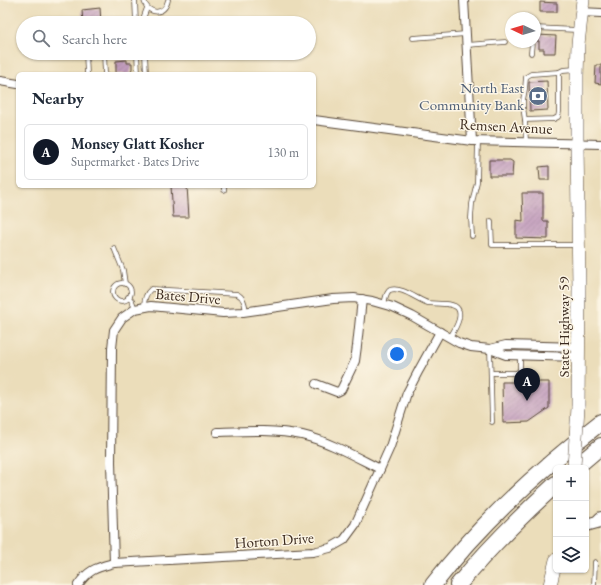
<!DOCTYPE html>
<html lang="en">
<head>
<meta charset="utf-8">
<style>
	:root { --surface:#fff; --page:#f2f2f3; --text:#1f2937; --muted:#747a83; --line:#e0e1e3; --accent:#111827 }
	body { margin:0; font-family:"EB Garamond",serif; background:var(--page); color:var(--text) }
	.controls { position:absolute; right:12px; bottom:12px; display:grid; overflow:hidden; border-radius:6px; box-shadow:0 1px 3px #0004 }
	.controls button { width:36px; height:36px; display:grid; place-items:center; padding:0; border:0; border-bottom:1px solid var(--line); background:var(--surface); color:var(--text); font:20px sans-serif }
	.compass { position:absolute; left:505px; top:12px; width:36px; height:36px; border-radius:50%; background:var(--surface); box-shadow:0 1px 3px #0004; rotate:274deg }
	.you { position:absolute; left:397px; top:354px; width:14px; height:14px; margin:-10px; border:3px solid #fff; border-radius:50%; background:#1a73e8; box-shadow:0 0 0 6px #1a73e833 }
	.badge { display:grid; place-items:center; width:26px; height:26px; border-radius:50%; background:var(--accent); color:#fff; font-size:13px; font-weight:700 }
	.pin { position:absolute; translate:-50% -33px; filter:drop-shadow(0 1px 2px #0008) }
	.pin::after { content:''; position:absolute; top:21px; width:14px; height:12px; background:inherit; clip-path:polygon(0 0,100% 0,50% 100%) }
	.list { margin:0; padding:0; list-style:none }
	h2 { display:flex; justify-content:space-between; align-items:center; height:52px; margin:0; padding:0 16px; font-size:17px }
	h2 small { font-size:13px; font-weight:400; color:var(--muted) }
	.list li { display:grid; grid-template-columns:26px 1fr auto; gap:12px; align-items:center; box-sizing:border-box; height:56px; margin:0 8px 8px; padding:0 8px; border:1px solid var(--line); border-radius:6px }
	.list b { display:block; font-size:15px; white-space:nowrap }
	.list p { margin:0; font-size:13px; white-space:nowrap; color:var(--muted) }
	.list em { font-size:13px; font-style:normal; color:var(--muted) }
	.icon { flex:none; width:22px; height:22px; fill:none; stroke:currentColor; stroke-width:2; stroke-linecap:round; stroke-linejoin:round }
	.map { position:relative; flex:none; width:601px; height:585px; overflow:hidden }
	.search { position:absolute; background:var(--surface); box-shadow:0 1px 3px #0004; left:16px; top:16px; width:300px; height:44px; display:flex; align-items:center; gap:10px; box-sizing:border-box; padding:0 14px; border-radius:22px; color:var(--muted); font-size:15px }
	.panel { position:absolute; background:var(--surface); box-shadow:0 1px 3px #0004; left:16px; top:72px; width:300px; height:116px; border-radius:6px }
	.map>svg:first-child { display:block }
	.building { fill:url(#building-hatch) }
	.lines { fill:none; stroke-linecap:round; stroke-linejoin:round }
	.lane-casing { stroke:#554535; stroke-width:5.5 }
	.street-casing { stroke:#554535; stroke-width:10 }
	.secondary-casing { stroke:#554535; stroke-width:14 }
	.primary-casing { stroke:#554535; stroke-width:14 }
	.highway-casing { stroke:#554535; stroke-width:18 }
	.lane { stroke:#fff; stroke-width:4 }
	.street { stroke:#fff; stroke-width:8 }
	.secondary { stroke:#fff; stroke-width:12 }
	.primary { stroke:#fff; stroke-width:13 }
	.highway { stroke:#fff; stroke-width:16 }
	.primary-bridge-casing { stroke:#554535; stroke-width:14; stroke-linecap:butt }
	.primary-bridge { stroke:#fff; stroke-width:13 }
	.labels { text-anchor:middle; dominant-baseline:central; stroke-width:3; stroke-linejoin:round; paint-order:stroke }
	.service-label { font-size:15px; fill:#4e5e75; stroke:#fcf5e5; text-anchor:end }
	.street-label { font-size:15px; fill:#3b2a1e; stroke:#fcf5e5 }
</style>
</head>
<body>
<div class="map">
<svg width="601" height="585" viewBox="0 0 601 585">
	<defs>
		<pattern id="building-hatch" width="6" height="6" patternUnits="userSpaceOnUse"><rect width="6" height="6" fill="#c29dbd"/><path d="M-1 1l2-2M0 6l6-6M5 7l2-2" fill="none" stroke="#9f8099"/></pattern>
	</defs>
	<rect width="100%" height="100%" fill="#fcf5e5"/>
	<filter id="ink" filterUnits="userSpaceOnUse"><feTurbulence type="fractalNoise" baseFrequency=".025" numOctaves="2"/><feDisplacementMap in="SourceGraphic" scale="8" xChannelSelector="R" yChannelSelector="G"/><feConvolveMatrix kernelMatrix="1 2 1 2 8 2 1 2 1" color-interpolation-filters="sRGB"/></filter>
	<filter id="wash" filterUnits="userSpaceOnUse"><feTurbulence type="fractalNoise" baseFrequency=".012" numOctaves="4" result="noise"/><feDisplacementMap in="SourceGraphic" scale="16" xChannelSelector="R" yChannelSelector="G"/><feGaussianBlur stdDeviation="0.9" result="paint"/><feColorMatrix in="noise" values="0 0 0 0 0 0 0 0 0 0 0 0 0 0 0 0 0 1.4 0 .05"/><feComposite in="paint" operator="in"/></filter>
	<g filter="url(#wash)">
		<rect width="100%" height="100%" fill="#ebddba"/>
		<g id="blocks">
			<!-- building -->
			<g class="building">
				<path d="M540,2L557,3V12H540Z"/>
				<path d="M100,8L101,23H83L82,10Z"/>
				<path d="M538,35L556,36L555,53H544V49H539V41H537Z"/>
				<path d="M127,60V63H132V69L129,74H116V61Z"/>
				<path d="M596,65H601V84L595,83Z"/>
				<path d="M547,81L548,110L530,111L529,82Z"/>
				<path d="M489,160H510L513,162L512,176H489Z"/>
				<path d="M549,166V180H540L539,167Z"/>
				<path d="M171,186H187L189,217H173Z"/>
				<path d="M522,193H543V221H548V239L516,238V220L523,221Z"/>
				<path d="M502,382H549V408L529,422L503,423Z"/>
			</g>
		</g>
	</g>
	<g filter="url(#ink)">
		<use href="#blocks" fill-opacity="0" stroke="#554535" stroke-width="1"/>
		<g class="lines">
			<!-- lane casing -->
			<g class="lane-casing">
				<g id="lane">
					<path d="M135,0L136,23"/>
					<path d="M144,0C147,15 165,16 168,0"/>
					<path d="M144,23V16L147,8"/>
					<path d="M535,28L577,30"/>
					<path d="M413,38L466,34"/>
					<path d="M467,45L505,42"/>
					<path d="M86,53L87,74"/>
					<path d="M104,53L105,74"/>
					<path d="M137,53L138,74"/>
					<path d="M145,53L146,74"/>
					<path d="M531,53L532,42"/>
					<path d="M525,120L554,119L558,117L559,112V72"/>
					<path d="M526,142L525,120L523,107V100L525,89L526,77L531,74L559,72L563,70L575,69"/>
					<path d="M224,186V190"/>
					<path d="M491,221L492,245H576"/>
					<path d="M472,236L471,218L472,204L474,194L477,182L478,141"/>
					<path d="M114,248L123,270L125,284"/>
					<circle cx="122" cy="292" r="9"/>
					<path d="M128,297L132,301L135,309"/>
					<path d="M384,304C385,300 386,292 390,290C401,286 418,300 428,303C436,304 454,302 458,309C463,317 454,331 450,337"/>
					<path d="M144,307C144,300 145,294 151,289L237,294C244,297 245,305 246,311"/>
					<path d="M490,349L492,422"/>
					<path d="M491,373H516L520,371V356"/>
					<path d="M594,585L595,562"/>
				</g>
			</g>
			<!-- street casing -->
			<g class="street-casing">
				<g id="street">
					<path d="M464,0L472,141"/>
					<path d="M581,12L601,13"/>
					<path d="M0,81L18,84"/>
					<path d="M314,120L472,141L601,144"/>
					<path d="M490,349L506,345L579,347"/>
					<path d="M316,384L337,392L341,390L355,361L357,346L362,299"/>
					<path d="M217,432C244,431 274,429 302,435C328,441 356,457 380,469"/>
					<path d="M114,563L111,462L112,348L114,330L122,318L135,309L151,306L223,313L243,312L333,299L354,298L372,301L393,307L412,316L459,343L471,347L490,349L506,355L579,357"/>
					<path d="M78,585C89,569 96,568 114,563L313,552L330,548L344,540L355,525L390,447L407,393L419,370L440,332"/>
				</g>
			</g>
			<!-- secondary casing -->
			<g class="secondary-casing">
				<path id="secondary" d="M586,525L597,522L601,518"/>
			</g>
			<!-- primary casing -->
			<g class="primary-casing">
				<g id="primary">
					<path d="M578,408L579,287L577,143V76L578,44L583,0"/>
					<path d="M550,585L556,560"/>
				</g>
			</g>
			<!-- highway casing -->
			<g class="highway-casing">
				<g id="highway">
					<path d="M575,468L601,446"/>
					<path d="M433,585C481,523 539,470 601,422"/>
					<path d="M458,585C488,549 521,516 556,484"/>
				</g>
			</g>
			<!-- lane -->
			<use href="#lane" class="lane"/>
			<!-- street -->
			<use href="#street" class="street"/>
			<!-- secondary -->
			<use href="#secondary" class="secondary"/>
			<!-- primary -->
			<use href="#primary" class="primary"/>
			<!-- highway -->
			<use href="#highway" class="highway"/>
			<!-- primary-bridge casing -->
			<g class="primary-bridge-casing">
				<path id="primary-bridge" d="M574,466L578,408"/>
			</g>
			<!-- primary-bridge -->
			<use href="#primary-bridge" class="primary-bridge"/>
		</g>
	</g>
	<!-- icons -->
	<defs>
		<g id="bank-disc" transform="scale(1)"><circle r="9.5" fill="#5c6f8a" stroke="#fcf5e5"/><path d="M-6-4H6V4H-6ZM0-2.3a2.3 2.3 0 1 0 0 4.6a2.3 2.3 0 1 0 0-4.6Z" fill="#fff"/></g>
	</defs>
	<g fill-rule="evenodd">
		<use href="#bank-disc" x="538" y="96"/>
	</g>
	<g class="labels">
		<!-- service labels -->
		<g class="service-label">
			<text x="524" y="87">North East<tspan x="524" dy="17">Community Bank</tspan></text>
		</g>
		<!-- street labels -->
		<g class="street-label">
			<text transform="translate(506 126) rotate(3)">Remsen Avenue</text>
			<text transform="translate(188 296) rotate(5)">Bates Drive</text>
			<text transform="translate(563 327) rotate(-90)">State Highway 59</text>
			<text transform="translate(274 540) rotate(-4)">Horton Drive</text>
		</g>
	</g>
</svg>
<div class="controls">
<button>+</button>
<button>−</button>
<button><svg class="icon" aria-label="layers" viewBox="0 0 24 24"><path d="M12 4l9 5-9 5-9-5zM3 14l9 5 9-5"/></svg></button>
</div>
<svg class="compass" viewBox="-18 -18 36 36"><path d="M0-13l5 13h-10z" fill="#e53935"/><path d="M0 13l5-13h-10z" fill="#747a83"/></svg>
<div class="you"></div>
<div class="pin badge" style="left:527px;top:401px">A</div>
<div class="search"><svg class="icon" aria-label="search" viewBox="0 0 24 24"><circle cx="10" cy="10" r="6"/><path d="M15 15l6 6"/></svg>Search here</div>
<section class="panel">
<h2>Nearby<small></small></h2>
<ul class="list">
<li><span class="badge">A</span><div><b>Monsey Glatt Kosher</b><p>Supermarket · Bates Drive</p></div><em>130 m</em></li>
</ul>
</section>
</div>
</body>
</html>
